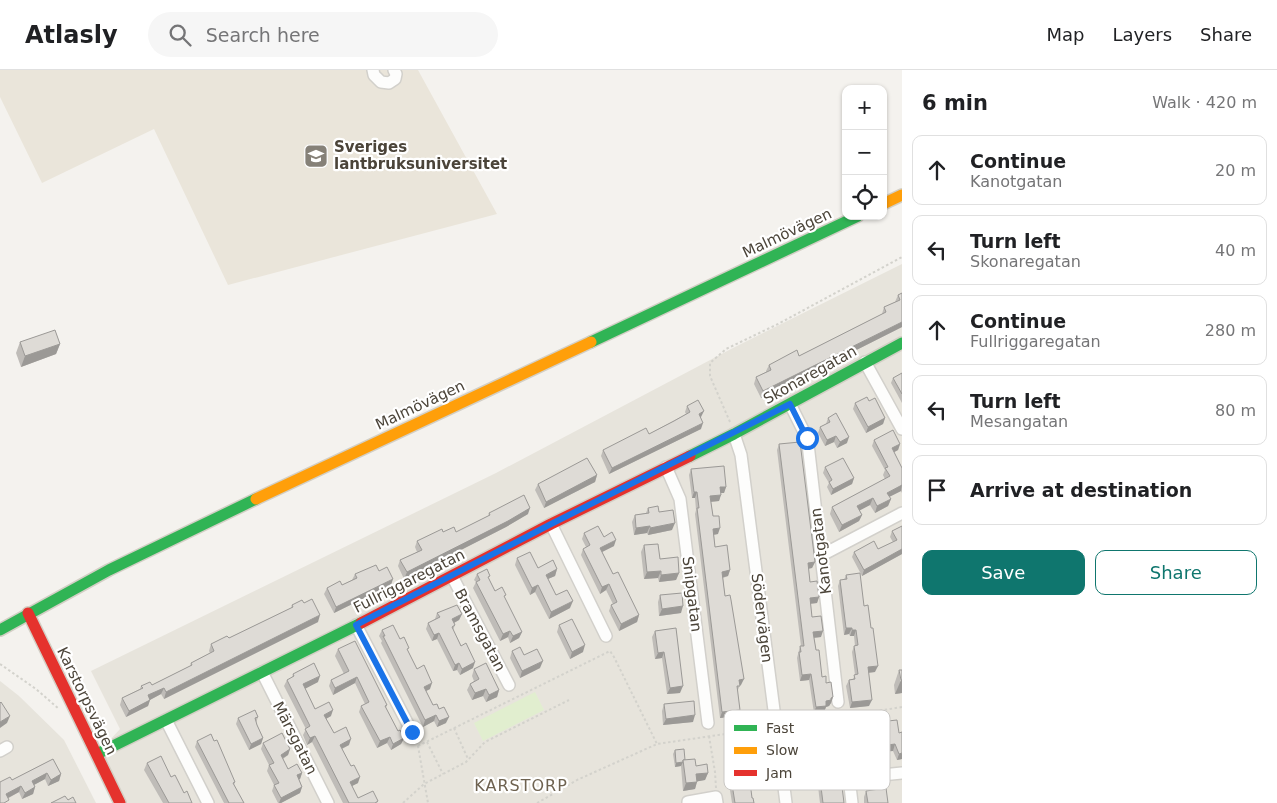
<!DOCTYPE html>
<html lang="en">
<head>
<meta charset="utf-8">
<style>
	:root { --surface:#fff; --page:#f6f6f6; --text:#202124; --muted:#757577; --line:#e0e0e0; --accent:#0f766e }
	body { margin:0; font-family:"DejaVu Sans",sans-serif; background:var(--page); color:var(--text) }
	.controls { position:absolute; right:15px; top:15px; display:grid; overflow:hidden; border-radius:10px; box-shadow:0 1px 4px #0004 }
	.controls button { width:45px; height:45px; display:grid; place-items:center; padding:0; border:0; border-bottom:1px solid var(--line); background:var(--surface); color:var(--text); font:25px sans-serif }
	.stop { position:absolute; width:15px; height:15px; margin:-11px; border:4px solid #1a73e8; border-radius:50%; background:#fff }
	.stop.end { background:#1a73e8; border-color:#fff; box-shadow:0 1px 5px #0008 }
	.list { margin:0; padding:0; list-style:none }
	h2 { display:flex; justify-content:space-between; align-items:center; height:65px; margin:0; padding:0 20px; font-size:21px }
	h2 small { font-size:16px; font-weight:400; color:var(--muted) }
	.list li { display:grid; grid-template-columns:32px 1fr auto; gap:15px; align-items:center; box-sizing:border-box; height:70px; margin:0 10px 10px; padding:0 10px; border:1px solid var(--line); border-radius:10px }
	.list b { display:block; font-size:19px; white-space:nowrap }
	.list p { margin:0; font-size:16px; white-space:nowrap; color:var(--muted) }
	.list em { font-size:16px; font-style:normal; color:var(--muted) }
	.actions { display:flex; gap:10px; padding:15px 20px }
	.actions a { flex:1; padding:11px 0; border:1px solid var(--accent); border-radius:10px; text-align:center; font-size:18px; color:var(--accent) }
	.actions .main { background:var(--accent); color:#fff }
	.icon { flex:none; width:28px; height:28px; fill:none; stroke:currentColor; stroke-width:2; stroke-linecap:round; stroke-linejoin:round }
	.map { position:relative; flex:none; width:902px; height:733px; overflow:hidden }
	header { display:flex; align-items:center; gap:30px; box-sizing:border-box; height:70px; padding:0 25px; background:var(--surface); border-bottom:1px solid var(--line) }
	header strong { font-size:24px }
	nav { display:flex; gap:28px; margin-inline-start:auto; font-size:18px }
	.search { width:350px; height:45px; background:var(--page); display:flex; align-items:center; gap:12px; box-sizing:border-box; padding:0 18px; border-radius:28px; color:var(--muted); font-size:19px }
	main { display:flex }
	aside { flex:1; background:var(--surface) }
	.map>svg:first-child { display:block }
	.residential { fill:#e7e4dc }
	.education { fill:#eae5da }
	.park { fill:#e1eecf }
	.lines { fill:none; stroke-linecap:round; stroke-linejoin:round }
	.street-casing { stroke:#d2d0cb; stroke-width:14 }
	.fast-casing { stroke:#d3cfc5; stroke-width:14 }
	.slow-casing { stroke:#d3cfc5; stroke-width:14 }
	.jam-casing { stroke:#d3cfc5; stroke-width:14 }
	.path { stroke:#d3d2cc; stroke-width:2; stroke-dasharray:2.5 2.5; stroke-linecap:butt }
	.street { stroke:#fdfdfc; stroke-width:11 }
	.fast { stroke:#30b455; stroke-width:11 }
	.slow { stroke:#ff9f0a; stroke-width:11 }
	.jam { stroke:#e5322d; stroke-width:11 }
	.wall { fill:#bfbcb8 }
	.shaded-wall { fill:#9b9996 }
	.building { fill:#dedbd6; stroke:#9b9996 }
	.route { stroke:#1a73e8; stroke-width:6 }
	.labels { text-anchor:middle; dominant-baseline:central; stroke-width:4.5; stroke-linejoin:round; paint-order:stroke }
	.poi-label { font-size:15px; font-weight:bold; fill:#4b4439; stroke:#fff; text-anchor:start }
	.street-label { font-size:15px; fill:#4b4439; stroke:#fff }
	.neighbourhood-label { font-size:16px; letter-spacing:1px; fill:#6e6250; stroke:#fff }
	.key { fill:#fff; stroke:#c9c7c4; stroke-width:1 }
	.key-label { font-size:14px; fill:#4b4439 }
</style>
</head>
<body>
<header>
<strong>Atlasly</strong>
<div class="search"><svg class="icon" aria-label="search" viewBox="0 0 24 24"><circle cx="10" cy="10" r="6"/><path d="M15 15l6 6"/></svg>Search here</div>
<nav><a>Map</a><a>Layers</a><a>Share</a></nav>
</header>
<main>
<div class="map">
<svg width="902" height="733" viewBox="0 0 902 733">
	<rect width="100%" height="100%" fill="#f4f2ee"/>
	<!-- residential -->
	<g class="residential">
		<path d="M902,194V733H120L97,684L120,659L91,601L496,403L731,279Z"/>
		<path d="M0,611L19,626L64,670L96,733H0Z"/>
	</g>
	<!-- education -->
	<path class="education" d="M0,0H418L497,144L228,215L154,59L42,113L0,27Z"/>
	<!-- park -->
	<path class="park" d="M535,622L544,640L483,671L474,653Z"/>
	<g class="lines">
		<!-- street casing -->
		<g class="street-casing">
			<g id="street">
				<path d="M373,0L374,5L381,12L389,13L395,9L396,4L394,0"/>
				<path d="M865,292L902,359"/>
				<path d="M790,334L807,368L808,374L838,632"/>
				<path d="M734,364L741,385L786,733"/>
				<path d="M666,397L680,429L708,653"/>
				<path d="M551,454L606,566"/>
				<path d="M822,485L902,443"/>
				<path d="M452,506L509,615"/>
				<path d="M356,555L412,662"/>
				<path d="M262,602L328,733"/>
				<path d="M166,650L208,733"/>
				<path d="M0,681L7,677"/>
				<path d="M688,733V732L716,727L717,733"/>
				<path d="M852,733L850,716L851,711L862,707L902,703"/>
			</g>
		</g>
		<!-- fast casing -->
		<g class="fast-casing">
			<g id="fast">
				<path d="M591,272L858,146"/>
				<path d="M690,386L734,364L902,273"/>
				<path d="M0,560L109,500L256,429"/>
				<path d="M97,684L361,553"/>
			</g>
		</g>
		<!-- slow casing -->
		<g class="slow-casing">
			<g id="slow">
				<path d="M883,134L902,125"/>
				<path d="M256,429L591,272"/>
			</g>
		</g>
		<!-- jam casing -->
		<g class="jam-casing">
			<g id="jam">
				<path d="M28,543L120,733"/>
				<path d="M361,553L551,454L690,386"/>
			</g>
		</g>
		<!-- path -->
		<g class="path">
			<path d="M730,352L710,306V293L726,279L778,254L902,187"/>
			<path d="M0,594L36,619L59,639"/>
			<path d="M839,643L847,702"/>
			<path d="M786,656L902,637"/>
			<path d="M454,658L468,689"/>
			<path d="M709,666L715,702L716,718"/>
			<path d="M416,671L418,676L428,733"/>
			<path d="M427,672L443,704"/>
			<path d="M418,676L610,581L614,587L657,674"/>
			<path d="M403,733L424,714L466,692L485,672L569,630"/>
			<path d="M537,733L577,710L657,674L766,658"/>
		</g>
		<!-- street -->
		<use href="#street" class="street"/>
		<!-- fast -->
		<use href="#fast" class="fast"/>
		<!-- slow -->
		<use href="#slow" class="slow"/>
		<!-- jam -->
		<use href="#jam" class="jam"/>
	</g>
	<!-- wall -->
	<g class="wall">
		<path d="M902,223V257L761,328L754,314L756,307L766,302V301L769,295L799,286L882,244L884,237L895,232L898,225Z"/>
		<path d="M20,272L60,274L56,284L21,297L16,283Z"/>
		<path d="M902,303V333L891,313L893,308Z"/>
		<path d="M869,331L885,348L883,354L866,363L853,339L855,333Z"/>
		<path d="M687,336L701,347V359L609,404L601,386L603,380L649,364L686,344L685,342Z"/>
		<path d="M828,348L847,373L837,378L834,372L825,376L818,363L820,357L826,354Z"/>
		<path d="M874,370L900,374L898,380L894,382L902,398V423L901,421L889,427L891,429L888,436L875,443L870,435L859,440L862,445L859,451L839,462L830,444L832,437L885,409L883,405L885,400L872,376Z"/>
		<path d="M779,374L815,492L812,498L808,499L810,512L819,527L817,533L810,534L812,547L821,567L814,568L816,580L822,607L826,613L833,627L831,633L829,636L826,637L824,642L814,643L809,610L800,611L797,588L800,576H801L777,380Z"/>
		<path d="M825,397L854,408L852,414L831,425L827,417L829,413L823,403Z"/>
		<path d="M691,399L726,417L724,423H721L719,431L711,432L713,446L718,464L714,465L715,477L730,500L728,506L723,508L725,526L741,615H740L737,622L740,640L738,646L720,648L695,444L696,440L695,428H692L689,405Z"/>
		<path d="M597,405L595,412L544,438L535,420L538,414Z"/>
		<path d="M648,438L659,442L672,460L648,465L647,463L634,465L632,452L635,445L646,443Z"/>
		<path d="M489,443L528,444L506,457L404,509L398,496L400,490L417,482L415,477L417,471L443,462H456L488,446Z"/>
		<path d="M902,456V484L862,506L852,487L854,482L878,479L893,472L890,467L892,461Z"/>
		<path d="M584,463L604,467L614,476L602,482L613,504L639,545L637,552L619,561L609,541L611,535L613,534L606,520L600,524L581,485L583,479L586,477L582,469Z"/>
		<path d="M644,475L660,489L679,503L676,510L659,512L658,508L644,509L641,482Z"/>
		<path d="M517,488L538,498L557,499L555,506L548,509L556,525L570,538L549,549L535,522L530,525L515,495Z"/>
		<path d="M379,501L391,515L334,543L324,524L327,518L342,515L352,510L355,504Z"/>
		<path d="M477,504L489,509L495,521L505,529L522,562L519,568L510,573L508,567L500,571L473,518L476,512L474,510Z"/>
		<path d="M846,505L864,536L875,602L868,603L869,636L850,638L846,616L849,610L853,609L855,605L852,582L854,576H855L854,566H850L849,564L844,565L838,516L840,510H844Z"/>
		<path d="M660,525L681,543L659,546L658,532Z"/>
		<path d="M304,533L318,552L164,629L161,624L150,630L148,636L126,647L120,635L122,628L140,619L141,616L152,615L190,596L191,593L210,583L209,581L211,574L229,568L291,538L292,535Z"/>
		<path d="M437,543L462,544L459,550L454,553L455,555L453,560L473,598L460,605L457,600L453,601L437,569L432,571L426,559L428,553L435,549Z"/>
		<path d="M559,555L583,582L570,589L557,562Z"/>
		<path d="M676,558L680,623L667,624L662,588L655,589L652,567L655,561Z"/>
		<path d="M382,560L400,569L408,581L417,599L430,619L426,621L433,635L446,653L437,657L434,651L423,657L381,573L382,571L379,566Z"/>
		<path d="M338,579L387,635L386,638L398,661L404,668L401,674L391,680L387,673L377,678L359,642L361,636L365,634L355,613L333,625L329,616L331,610L344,604L335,586Z"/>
		<path d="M512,581L524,585L540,598L520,608L510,588Z"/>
		<path d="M474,599L499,620L497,627L486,632L483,626L472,630L467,620L470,614L474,611L472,606Z"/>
		<path d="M899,600L902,623L895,624L894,615Z"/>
		<path d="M293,604L318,612L305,618L315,639L331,646L326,649L334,663L349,675L342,679L358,713L352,716L358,728L378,731L377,733H343L312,672L307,675L303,665L306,659L284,616L287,610L292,608Z"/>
		<path d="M664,634L693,652L663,655L662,641Z"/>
		<path d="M258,647L256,653L257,655L263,668L261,674L249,680L236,654L238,648Z"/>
		<path d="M888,651L902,689L897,690L893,681L881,682V685L879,691L865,693V690L861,691L860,685H856L854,671L856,665L865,667L886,665L885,657Z"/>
		<path d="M815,669L844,733H820L813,675Z"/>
		<path d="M197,671L235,712L234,715L244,733H224L195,677Z"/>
		<path d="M263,673L290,679L288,685L283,689L288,699L302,703L300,709H299L302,717L300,723L281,733H278L272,721L274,715L267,701L269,695L261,679Z"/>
		<path d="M728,679L748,691L755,700L753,707L743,708L742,700L728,701L726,686Z"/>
		<path d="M675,680L685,690L708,703L705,710L697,711L695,719L683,721L681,696L675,697L673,684Z"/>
		<path d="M53,689L61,704L59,711L48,716L45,709L34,715L35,717L33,724L22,729L19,722L0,733L12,710Z"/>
		<path d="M147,693L171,707L192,733H163L144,700Z"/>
		<path d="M732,714L752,728L754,733H732L730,720Z"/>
		<path d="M866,721L888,733H864V727Z"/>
	</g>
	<!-- shaded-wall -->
	<g class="shaded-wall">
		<path d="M902,252V257L761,328L763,321Z"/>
		<path d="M60,274L56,284L21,297L25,286Z"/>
		<path d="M704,341L701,347L697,350L699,344Z"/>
		<path d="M885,348L883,354L866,363L868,357Z"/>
		<path d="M703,353L701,359L609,404L612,398Z"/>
		<path d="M836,366L834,372L825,376L827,370Z"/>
		<path d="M849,367L847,373L837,378L840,372Z"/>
		<path d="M900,374L898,380L889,385L892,378Z"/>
		<path d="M597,405L595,412L544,438L546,432Z"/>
		<path d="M854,408L852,414L831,425L833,419Z"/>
		<path d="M902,415L901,421L885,429L887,423Z"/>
		<path d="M720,417H726L724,423H718Z"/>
		<path d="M694,422H697L695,428H692Z"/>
		<path d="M721,425L719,431L708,432L710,426Z"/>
		<path d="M873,428L870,435L855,443L857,436Z"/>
		<path d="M891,429L888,436L875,443L877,436Z"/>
		<path d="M530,438L528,444L506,457L404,509L407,502Z"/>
		<path d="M862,445L859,451L839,462L842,455Z"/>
		<path d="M675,453L672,460L648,465L650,458Z"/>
		<path d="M650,456L647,463L634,465L636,458Z"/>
		<path d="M720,458L718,464L711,465L713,459Z"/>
		<path d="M616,470L614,476L598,484L600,478Z"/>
		<path d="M902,479V484L862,506L864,500Z"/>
		<path d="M815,492L812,498L806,499L808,493Z"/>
		<path d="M557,499L555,506L543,511L546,505Z"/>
		<path d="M730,500L728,506L720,508L722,502Z"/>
		<path d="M661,501L658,508L644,509L647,502Z"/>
		<path d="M679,503L676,510L659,512L661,505Z"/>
		<path d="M393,509L391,515L334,543L336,537Z"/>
		<path d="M609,514L606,520L600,524L602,517Z"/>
		<path d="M538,515L535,522L530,525L532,518Z"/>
		<path d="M819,527L817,533L807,534L810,528Z"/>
		<path d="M573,531L570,538L549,549L551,542Z"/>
		<path d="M683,536L681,543L659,546L662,539Z"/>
		<path d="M462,544L459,550L450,555L452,549Z"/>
		<path d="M320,545L318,552L164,629L166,622Z"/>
		<path d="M639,545L637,552L619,561L621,554Z"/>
		<path d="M846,558H852L849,564L844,565Z"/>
		<path d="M852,560H856L854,566H850Z"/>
		<path d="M510,561L508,567L500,571L503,564Z"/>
		<path d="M823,561L821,567L811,568L813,562Z"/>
		<path d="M522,562L519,568L510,573L513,566Z"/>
		<path d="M439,563L437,569L432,571L434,565Z"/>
		<path d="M585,575L583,582L570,589L572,582Z"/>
		<path d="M664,582L662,588L655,589L658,583Z"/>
		<path d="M543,591L540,598L520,608L522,601Z"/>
		<path d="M475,592L473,598L460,605L462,599Z"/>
		<path d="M459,593L457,600L453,601L455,595Z"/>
		<path d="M878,596L875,602L865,603L868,597Z"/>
		<path d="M811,604L809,610L800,611L802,605Z"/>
		<path d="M320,606L318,612L301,621L303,614Z"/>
		<path d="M357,607L355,613L333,625L335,618Z"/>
		<path d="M744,609L741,615L737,616L739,610Z"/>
		<path d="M901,610H902V623L895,624Z"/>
		<path d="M432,613L430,619L422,623L424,617Z"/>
		<path d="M683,616L680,623L667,624L670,618Z"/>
		<path d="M164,618L161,624L146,632L148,625Z"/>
		<path d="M486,619L483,626L472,630L475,623Z"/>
		<path d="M499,620L497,627L486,632L489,625Z"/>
		<path d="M833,627L831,633L829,636L826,637L824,642L814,643L816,637L831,628Z"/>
		<path d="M150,630L148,636L126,647L129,641Z"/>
		<path d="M872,630L869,636L850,638L852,632Z"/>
		<path d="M333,640L331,646L322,651L324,645Z"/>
		<path d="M740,640L738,646L720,648L722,642Z"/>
		<path d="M436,645L434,651L423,657L425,650Z"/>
		<path d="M695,645L693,652L663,655L666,649Z"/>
		<path d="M10,646L7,653L0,658V652Z"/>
		<path d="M449,647L446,653L437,657L439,651Z"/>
		<path d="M315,666L312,672L307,675L310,668Z"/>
		<path d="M390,667L387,673L377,678L380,671Z"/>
		<path d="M263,668L261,674L249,680L251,674Z"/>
		<path d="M404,668L401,674L391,680L393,674Z"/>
		<path d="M351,669L349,675L337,681L340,675Z"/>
		<path d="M895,674L893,681L878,682L880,676Z"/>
		<path d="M862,678L860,685H856L858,679Z"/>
		<path d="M290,679L288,685L278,691L281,685Z"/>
		<path d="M902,683V689L897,690L899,684Z"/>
		<path d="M863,684H867L865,690L861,691Z"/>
		<path d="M881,685L879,691L865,693L867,687Z"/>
		<path d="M683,692L681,696L675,697L676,693Z"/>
		<path d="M745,693L742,700L728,701L730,695Z"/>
		<path d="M755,700L753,707L743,708L746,701Z"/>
		<path d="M47,703L45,709L30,717L32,711Z"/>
		<path d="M302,703L300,709L294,712L297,705Z"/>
		<path d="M708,703L705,710L694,712L696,704Z"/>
		<path d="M61,704L59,711L48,716L51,710Z"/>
		<path d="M360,707L358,713L348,718L350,712Z"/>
		<path d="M697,712L695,719L683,721L686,713Z"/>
		<path d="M21,716L19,722L4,730L6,724Z"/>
		<path d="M35,717L33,724L22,729L25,723Z"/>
		<path d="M302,717L300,723L281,733H279L281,728Z"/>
	</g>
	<!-- building -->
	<g class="building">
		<path d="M902,223V252L763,321L756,307L771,300L769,295L797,280L799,286L886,242L884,237L900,230L898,225Z"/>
		<path d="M55,260L60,274L25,286L20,272Z"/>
		<path d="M902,303V324L893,308Z"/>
		<path d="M867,327L869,331L875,328L885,348L868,357L855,333Z"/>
		<path d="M698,330L704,341L699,344L703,353L612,398L603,380L646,358L649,364L674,351L690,342L687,336Z"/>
		<path d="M836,343L849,367L840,372L836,366L827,370L820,357L830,352L828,348Z"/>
		<path d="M893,360L900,374L892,378L902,398V415L887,423L891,429L877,436L873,428L857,436L862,445L842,455L832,437L890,406L885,398L888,397L874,370Z"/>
		<path d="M800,372L815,492L808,493L810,512L817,511L819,527L810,528L812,547L821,546L823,561L813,562L816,580H819L822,607L826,606V613L831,612L833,627L831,628V630L826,631V636L816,637L811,604L802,605L799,582H801L800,576H804L779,374Z"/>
		<path d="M587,388L597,405L546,432L538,414Z"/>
		<path d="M843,388L854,408L833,419L829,412L832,410L825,397Z"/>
		<path d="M724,396L726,417H720L721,425L710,426L713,446H719L720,458L713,459L715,477L727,475L730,500L722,502L725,526L730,525L731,530L744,609L739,610L740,616H737L740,640L722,642L697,438H699L697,422H694L691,399Z"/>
		<path d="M524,425L530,438L508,451L407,502L400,490L422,480L417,471L442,459L443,462L454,457L456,462L490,445L489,443L495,440Z"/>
		<path d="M658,436L659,442L673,440L675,453L650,458V456L636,458L635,445L649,443L648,438Z"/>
		<path d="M598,456L604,467L612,462L616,470L600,478L613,504L618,502L639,545L621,554L611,535L617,532L609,514L602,517L583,479L590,475L584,463Z"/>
		<path d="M902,456V479L864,500L854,482L874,471L878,479L897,470L892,461Z"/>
		<path d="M658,474L660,489L678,487L679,503L661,505V501L647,502L644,475Z"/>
		<path d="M530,482L538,498L553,490L557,499L546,505L556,525L567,520L573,531L551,542L538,515L532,518L517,488Z"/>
		<path d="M376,495L379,501L387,497L393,509L336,537L327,518L340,511L342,515L357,508L355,504Z"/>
		<path d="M487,499L490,506L488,507L495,521L502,517L506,525L504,526L522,562L513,566L510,561L503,564L476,512L480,510L477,504Z"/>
		<path d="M860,503L864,536L868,535L871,558H873L878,596L868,597L872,630L852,632L849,610L855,609L854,605L858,604L854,576L858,575L856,560H852V558H846L840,510L847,509L846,505Z"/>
		<path d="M682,523L683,536L662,539L660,525Z"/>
		<path d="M312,529L320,545L166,622L164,618L148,625L150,630L129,641L122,628L143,618L141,616L150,612L152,615L192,595L191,593L214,581L211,574L227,566L229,568L293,537L292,535L302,530L304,533Z"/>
		<path d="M457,535L462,544L452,549L455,555L452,557L461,576L466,573L475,592L462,599L459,593L455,595L439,563L434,565L428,553L440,547L437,543Z"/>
		<path d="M572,549L585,575L572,582L559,555Z"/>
		<path d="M393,555L400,569L404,567L409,578L407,579L417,599L424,595L432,613L424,617L433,635L437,634L439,639L444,637L449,647L439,651L436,645L425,650L383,566H385L382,560Z"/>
		<path d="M676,558L683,616L670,618L664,582L658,583L655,561Z"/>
		<path d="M355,571L387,635L385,636L398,661L400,660L404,668L393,674L390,667L380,671L361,636L369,632L357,607L335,618L331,610L349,601L338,579Z"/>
		<path d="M520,577L524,585L537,579L543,591L522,601L512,581Z"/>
		<path d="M314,593L320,606L303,614L315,639L329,632L333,640L324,645L334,663L346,657L351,669L340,675L351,696L354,695L360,707L350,712L358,728L373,721L378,731L375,733H349L315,666L310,668L305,659L310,656L287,610L294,606L293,604Z"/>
		<path d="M486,593L499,620L489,625L486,619L475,623L470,614L479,609L474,599Z"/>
		<path d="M899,600H902V610H901Z"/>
		<path d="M694,631L695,645L666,649L664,634Z"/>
		<path d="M1,632L10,646L0,652V633Z"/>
		<path d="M255,640L258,647L255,648L257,655L263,668L251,674L238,648Z"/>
		<path d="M897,650L899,663L902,662V683L899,684L895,674L880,676L881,685L867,687V684H863L862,678L858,679L856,665L865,664V667L889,664L888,651Z"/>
		<path d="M282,663L290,679L281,685L288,699L297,694L302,703L297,705L302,717L281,728L274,715L279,713L269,695L274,693L263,673Z"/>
		<path d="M211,664L214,671L217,670L235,712L233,713L244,733H229L197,671Z"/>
		<path d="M836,667L844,733H823L815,669Z"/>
		<path d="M684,679L685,690H683V692L676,693L675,680Z"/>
		<path d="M161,686L171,707L175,705L184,723L187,721L192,733H169L147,693Z"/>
		<path d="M53,689L61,704L51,710L47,703L32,711L35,717L25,723L21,716L6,724L9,730L4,733H0V712L10,707L12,710Z"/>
		<path d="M695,689L696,696L707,694L708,703L696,704L697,712L686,713L683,690Z"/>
		<path d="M750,712L752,728H753L754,733H735L732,714Z"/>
		<path d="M886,718L888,733H868L866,721Z"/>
		<path d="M65,726L68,730L73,727L76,733H51Z"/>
	</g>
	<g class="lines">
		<!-- route -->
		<path class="route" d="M412,662L356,555L551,454L790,334L807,368"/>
	</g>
	<!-- icons -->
	<defs>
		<g id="university-square" transform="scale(1.25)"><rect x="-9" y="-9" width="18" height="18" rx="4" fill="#868178" stroke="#fff"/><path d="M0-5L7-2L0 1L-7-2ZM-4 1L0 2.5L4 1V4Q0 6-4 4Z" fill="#fff"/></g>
	</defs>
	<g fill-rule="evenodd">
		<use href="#university-square" x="316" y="86"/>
	</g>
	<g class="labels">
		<!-- poi labels -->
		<g class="poi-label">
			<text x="334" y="77">Sveriges<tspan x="334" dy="17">lantbruksuniversitet</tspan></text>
		</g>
		<!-- street labels -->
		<g class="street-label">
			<text transform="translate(787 163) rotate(-25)">Malmövägen</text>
			<text transform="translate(810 305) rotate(-29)">Skonaregatan</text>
			<text transform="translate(420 335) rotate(-25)">Malmövägen</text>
			<text transform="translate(821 481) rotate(-97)">Kanotgatan</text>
			<text transform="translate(409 511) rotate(-27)">Fullriggaregatan</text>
			<text transform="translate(692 524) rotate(83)">Snipgatan</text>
			<text transform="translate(762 548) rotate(83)">Södervägen</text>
			<text transform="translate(480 560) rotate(62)">Bramsgatan</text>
			<text transform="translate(87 631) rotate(64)">Karstorpsvägen</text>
			<text transform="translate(295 668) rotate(63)">Märsgatan</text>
		</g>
		<!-- neighbourhood labels -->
		<g class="neighbourhood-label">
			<text x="521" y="715">KARSTORP</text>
		</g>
	</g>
	<!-- legend -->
	<rect x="724" y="640" width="166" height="80" rx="8" class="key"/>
	<rect x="734" y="655" width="23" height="6" fill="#30b455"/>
	<rect x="734" y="677" width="23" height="7" fill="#ff9f0a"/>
	<rect x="734" y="700" width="23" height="6" fill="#e5322d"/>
	<g class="key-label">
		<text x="766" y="663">Fast</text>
		<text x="766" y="685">Slow</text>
		<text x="766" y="708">Jam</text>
	</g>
</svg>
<div class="controls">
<button>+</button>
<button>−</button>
<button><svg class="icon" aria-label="locate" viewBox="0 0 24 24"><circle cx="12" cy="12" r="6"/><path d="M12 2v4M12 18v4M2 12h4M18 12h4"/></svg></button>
</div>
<div class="stop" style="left:807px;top:368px"></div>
<div class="stop end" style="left:412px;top:662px"></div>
</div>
<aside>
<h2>6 min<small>Walk · 420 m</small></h2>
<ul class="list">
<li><svg class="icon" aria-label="ahead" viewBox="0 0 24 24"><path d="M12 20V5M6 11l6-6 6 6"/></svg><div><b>Continue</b><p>Kanotgatan</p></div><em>20 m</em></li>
<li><svg class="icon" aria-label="left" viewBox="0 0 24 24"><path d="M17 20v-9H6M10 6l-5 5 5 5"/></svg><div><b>Turn left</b><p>Skonaregatan</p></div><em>40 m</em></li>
<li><svg class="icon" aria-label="ahead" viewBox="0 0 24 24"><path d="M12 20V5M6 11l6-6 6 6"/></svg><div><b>Continue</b><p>Fullriggaregatan</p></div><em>280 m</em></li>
<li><svg class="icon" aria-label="left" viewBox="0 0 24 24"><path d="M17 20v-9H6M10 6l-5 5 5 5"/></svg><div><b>Turn left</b><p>Mesangatan</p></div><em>80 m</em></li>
<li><svg class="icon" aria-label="arrive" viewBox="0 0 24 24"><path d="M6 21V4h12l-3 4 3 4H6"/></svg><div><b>Arrive at destination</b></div></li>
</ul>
<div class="actions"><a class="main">Save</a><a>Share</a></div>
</aside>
</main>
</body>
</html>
